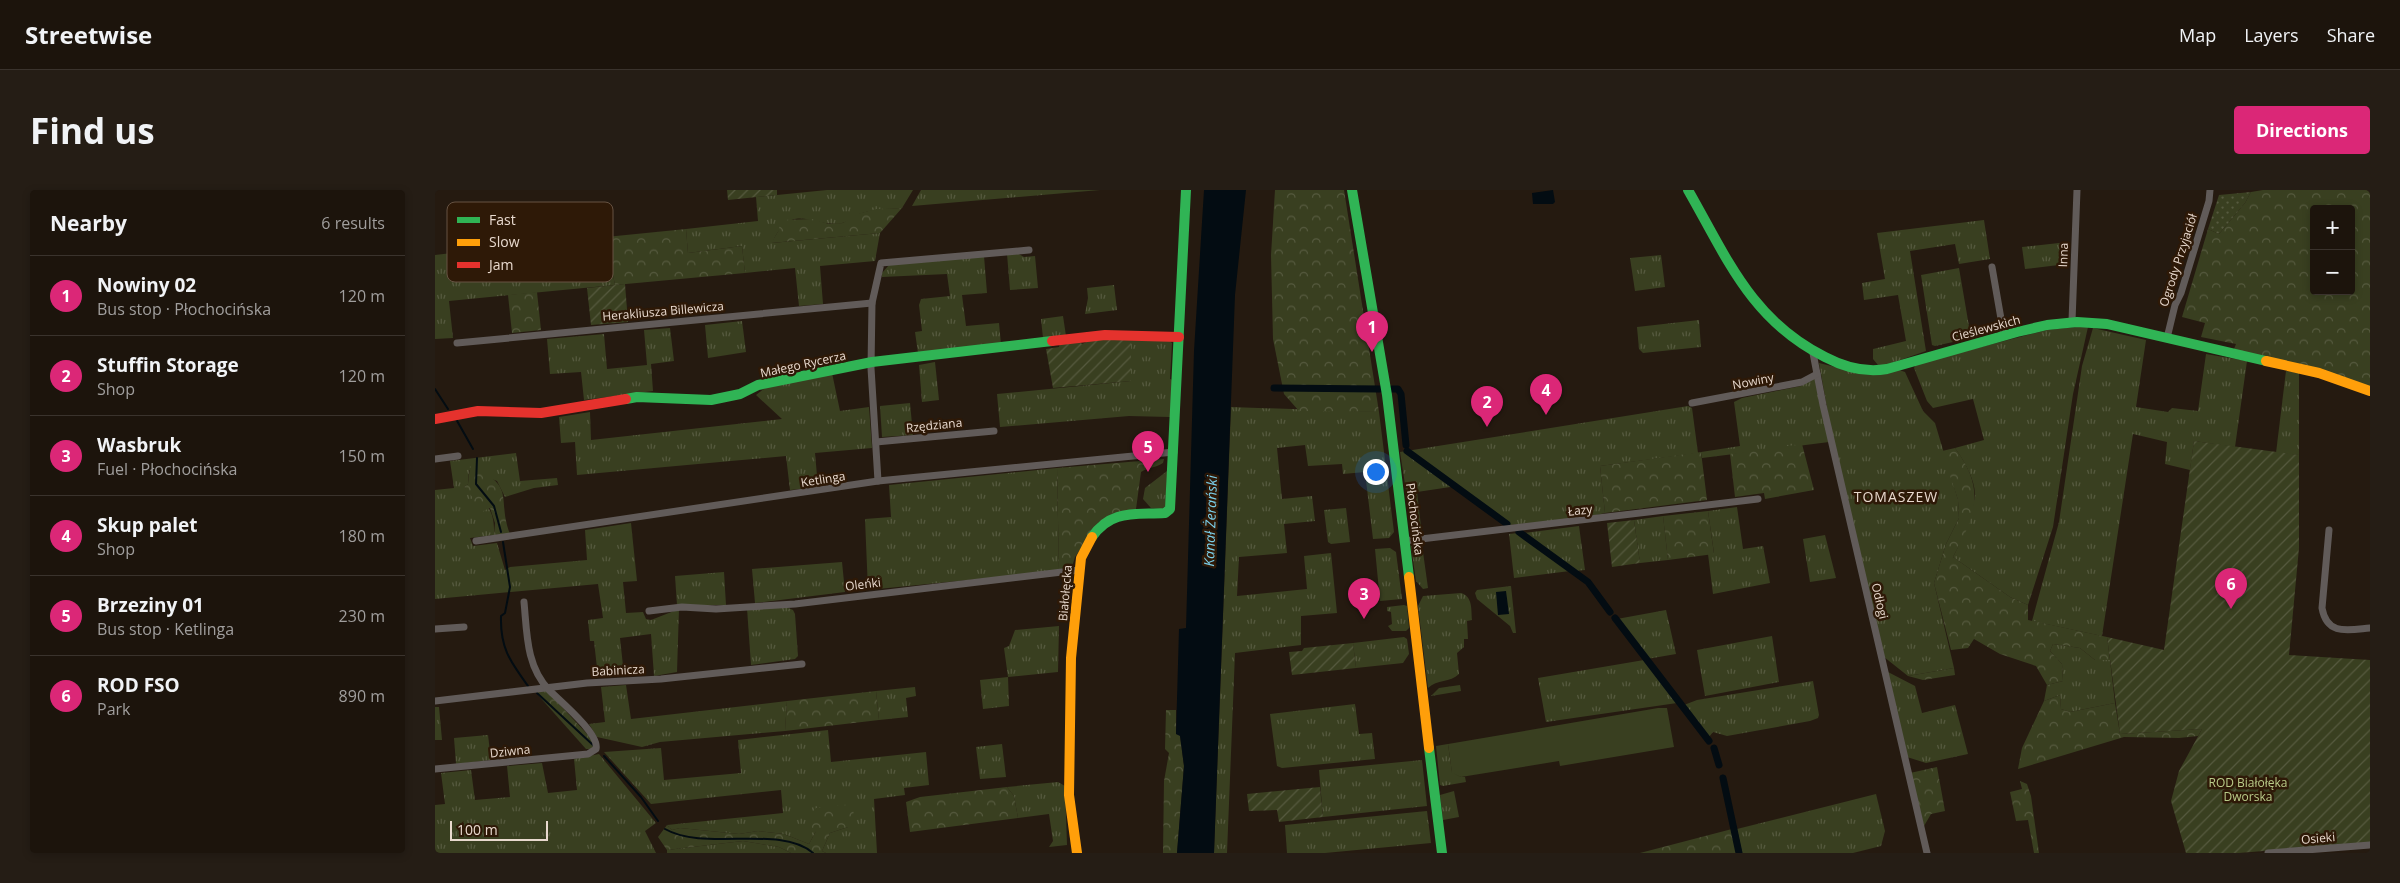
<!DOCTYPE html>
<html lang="en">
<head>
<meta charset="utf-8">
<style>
	:root { --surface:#1c140c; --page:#251d15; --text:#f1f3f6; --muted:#a09e9d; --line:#3a332d; --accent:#db2777 }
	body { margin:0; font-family:"Open Sans",sans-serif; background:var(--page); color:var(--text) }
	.controls { position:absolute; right:15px; top:15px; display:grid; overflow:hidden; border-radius:5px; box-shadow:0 2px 8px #0003 }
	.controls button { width:45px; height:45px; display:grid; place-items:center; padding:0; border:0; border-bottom:1px solid var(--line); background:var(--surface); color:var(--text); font:25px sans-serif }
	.scale { position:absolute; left:15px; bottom:12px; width:98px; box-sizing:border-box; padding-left:5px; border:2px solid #e8d9ce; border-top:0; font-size:14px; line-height:18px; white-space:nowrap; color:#e8d9ce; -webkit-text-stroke:4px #2e1907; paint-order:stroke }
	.you { position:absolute; left:940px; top:281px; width:18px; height:18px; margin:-12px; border:4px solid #fff; border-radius:50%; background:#1a73e8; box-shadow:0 0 0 8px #1a73e833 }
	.badge { display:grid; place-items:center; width:32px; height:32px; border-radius:50%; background:var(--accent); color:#fff; font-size:16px; font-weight:700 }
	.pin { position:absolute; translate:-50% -41px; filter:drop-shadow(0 1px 2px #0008) }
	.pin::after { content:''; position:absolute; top:26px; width:18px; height:15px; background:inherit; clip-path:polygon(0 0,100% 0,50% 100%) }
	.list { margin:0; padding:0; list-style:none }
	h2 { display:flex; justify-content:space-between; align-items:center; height:65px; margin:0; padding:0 20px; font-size:21px }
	h2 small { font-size:16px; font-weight:400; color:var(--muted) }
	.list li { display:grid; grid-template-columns:32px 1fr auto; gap:15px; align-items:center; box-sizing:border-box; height:80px; padding:0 20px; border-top:1px solid var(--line) }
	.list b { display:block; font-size:19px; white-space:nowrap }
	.list p { margin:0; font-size:16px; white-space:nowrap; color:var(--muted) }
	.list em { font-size:16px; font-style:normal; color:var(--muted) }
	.map { position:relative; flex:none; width:1935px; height:663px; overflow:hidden; border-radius:5px }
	header { display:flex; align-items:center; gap:30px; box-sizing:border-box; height:70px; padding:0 25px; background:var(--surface); border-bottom:1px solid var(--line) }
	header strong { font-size:24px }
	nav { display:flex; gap:28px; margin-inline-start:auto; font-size:18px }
	.intro { display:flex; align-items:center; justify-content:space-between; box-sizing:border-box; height:120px; padding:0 30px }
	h1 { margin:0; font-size:35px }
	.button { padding:12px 22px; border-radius:5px; background:var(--accent); color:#fff; font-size:18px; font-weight:700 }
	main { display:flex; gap:30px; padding:0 30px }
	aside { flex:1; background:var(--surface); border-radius:5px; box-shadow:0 2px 8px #0003 }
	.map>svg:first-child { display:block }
	.grass { fill:url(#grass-tufts) }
	.forest { fill:url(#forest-crowns); fill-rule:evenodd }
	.park { fill:url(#park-dots) }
	.garden { fill:url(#garden-furrows) }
	.pitch { fill:#393f20 }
	.water { fill:#030c12 }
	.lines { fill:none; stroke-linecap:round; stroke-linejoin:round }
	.stream { stroke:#030c12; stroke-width:2 }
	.canal { stroke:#030c12; stroke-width:7 }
	.street { stroke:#615b59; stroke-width:7 }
	.fast { stroke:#30b455; stroke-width:10 }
	.slow { stroke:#ff9f0a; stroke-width:10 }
	.jam { stroke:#e5322d; stroke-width:10 }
	.labels { text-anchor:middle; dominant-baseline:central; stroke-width:5; stroke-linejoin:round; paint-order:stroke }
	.street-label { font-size:12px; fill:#e8d9ce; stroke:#2e1907 }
	.park-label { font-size:12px; fill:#b9cb89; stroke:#2e1907 }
	.neighbourhood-label { font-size:14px; letter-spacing:1px; fill:#e8d9ce; stroke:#2e1907 }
	.water-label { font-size:14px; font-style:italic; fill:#7acee9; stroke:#2e1907 }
	.key { fill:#2e1907; stroke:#665343; stroke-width:1 }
	.key-label { font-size:14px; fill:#e8d9ce }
</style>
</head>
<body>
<header>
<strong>Streetwise</strong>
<nav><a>Map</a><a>Layers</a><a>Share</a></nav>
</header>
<div class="intro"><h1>Find us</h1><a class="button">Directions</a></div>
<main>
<aside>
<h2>Nearby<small>6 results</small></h2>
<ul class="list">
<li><span class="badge">1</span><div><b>Nowiny 02</b><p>Bus stop · Płochocińska</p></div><em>120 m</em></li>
<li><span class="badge">2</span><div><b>Stuffin Storage</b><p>Shop</p></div><em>120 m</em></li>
<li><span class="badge">3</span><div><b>Wasbruk</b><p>Fuel · Płochocińska</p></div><em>150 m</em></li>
<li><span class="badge">4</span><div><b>Skup palet</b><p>Shop</p></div><em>180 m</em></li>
<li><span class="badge">5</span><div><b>Brzeziny 01</b><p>Bus stop · Ketlinga</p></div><em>230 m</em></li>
<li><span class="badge">6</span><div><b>ROD FSO</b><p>Park</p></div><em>890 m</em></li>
</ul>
</aside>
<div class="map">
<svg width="1935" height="663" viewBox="0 0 1935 663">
	<defs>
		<pattern id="grass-tufts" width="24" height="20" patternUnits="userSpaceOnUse" patternTransform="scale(1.25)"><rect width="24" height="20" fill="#393f20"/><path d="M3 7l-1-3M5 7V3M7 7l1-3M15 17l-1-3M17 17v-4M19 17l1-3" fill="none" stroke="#565a3f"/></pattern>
		<pattern id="forest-crowns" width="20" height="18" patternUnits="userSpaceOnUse" patternTransform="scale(1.25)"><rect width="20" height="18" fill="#393f20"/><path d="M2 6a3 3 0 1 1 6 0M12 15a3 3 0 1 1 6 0" fill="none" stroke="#565a3f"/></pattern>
		<pattern id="park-dots" width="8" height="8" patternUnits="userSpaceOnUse" patternTransform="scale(1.25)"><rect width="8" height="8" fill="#393f20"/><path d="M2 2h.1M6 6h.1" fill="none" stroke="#565a3f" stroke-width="1.8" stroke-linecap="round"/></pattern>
		<pattern id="garden-furrows" width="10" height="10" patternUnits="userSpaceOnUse" patternTransform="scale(1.25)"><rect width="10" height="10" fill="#393f20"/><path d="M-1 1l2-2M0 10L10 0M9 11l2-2" fill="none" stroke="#565a3f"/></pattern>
	</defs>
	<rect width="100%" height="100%" fill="#251a10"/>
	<!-- grass -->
	<g class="grass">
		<path d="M392,0H478L467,18C452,19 439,19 424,24C419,26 413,32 407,33C379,39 357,9 337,53L445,43L440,71L385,76L388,114L364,116L360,78L310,83L307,56L253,63L251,39L323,31L321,7Z"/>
		<path d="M486,0H665L477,16Z"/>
		<path d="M1549,30L1555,69L1524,74L1520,54L1475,61L1491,161L1451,175H1443L1438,169V159L1471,151L1463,105L1429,110L1427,93L1450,89L1442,43Z"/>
		<path d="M171,47L162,72L178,85L180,95L14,111L18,148L0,149V65L69,57L67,81L90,79L91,55Z"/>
		<path d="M1633,52L1632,74L1590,79L1587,57Z"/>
		<path d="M582,63L589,67L600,66L603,98L575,100L572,64Z"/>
		<path d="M1226,65L1230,97L1200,101L1195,68Z"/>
		<path d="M549,66L552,103L527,105L531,136L564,133L566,154L483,163L480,142L487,141L484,115L486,109L515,106L512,84L447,87V83L454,75Z"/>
		<path d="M1524,78L1536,148L1500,156L1497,155L1486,85Z"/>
		<path d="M679,95L682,120L650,124L653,108L652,98Z"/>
		<path d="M628,126L631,146L608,148L606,129Z"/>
		<path d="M1264,130L1266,157L1208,163L1204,159L1202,137Z"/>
		<path d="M307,131L311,162L273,168L270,135Z"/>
		<path d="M1651,136L1653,137L1638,204L1618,337L1593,415L1575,407L1518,367C1525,355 1540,318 1540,304C1540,289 1528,269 1520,258L1549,250L1538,209L1498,218L1492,211L1479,178L1481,174L1612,140Z"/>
		<path d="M235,138L239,171L216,174L218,201L149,210L146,182L115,184L112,149L169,144L172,179L212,175L209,140Z"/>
		<path d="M1658,138L1711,150L1701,217L1733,222L1737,218L1763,221L1771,164L1812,171L1800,257L1759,251L1755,280L1730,274L1732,252L1698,244L1667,446L1597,431L1624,332L1647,176Z"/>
		<path d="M696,150H734L737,153L735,189L738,190L735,227L694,226L565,237L562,204L696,191Z"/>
		<path d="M500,172L504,210L487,212L484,175Z"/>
		<path d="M1384,173L1425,183L1464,180L1470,182L1488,221L1500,233L1523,310L1524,328L1511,354L1499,393L1519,478L1473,486L1449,467L1398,251Z"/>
		<path d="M1851,181L1864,183V265L1841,263Z"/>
		<path d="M397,183L405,221L434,217L437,258L380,263L383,297L355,300L351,266L142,285L140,252L126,253L124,227L155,222L156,250L347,229L321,205L330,198Z"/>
		<path d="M1380,188L1394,252L1267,268L1266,262L1305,256L1299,212L1307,208L1366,196Z"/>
		<path d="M475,213L478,245L447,247L445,216Z"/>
		<path d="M1253,216L1257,218L1263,263L1165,276L1170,323L1149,328L1075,335L1022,296L982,302L987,345L978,346L965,262Z"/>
		<path d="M796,217L944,222L959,342L954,348L938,349L930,282L908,284L907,274L873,276L870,255L842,258L847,309L877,306L880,331L849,334L852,363L804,367L802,406L872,399L869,366L896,363L902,423L866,426V455L800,463L792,663H779Z"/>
		<path d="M81,263L85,291L122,288L123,295L99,298L70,307L62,291L34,280L33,294L29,297C50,314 60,316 59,345L35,348L38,356L62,353L70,380L75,377L152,370L150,340L196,333L202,391L188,392L191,423L208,422L211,429L216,430L244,419L242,482L219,486L216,444L185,448L189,485L163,487L159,451H155L153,430L168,428L163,394L0,409V300L19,298L15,271Z"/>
		<path d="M622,278L624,381L433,400L430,329L456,327L454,295Z"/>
		<path d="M732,281L731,316L726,319L716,318L708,309L710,298Z"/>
		<path d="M1302,317L1308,359L1328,356L1335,393L1278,404L1273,364L1279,363L1273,321Z"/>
		<path d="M911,318L915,352L896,354L893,352L889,320Z"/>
		<path d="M1228,326L1233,370L1205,373L1199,330Z"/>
		<path d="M1144,336L1150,380L1140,381L1136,378L1088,343Z"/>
		<path d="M1083,343L1132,379L1135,381L1079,388L1074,344Z"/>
		<path d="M1390,345L1401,388L1375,392L1368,349Z"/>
		<path d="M987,355L993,398L988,399L981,391L976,356Z"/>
		<path d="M955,358L961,362L967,409L945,411L940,359Z"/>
		<path d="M407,372L410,402L320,413L317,379Z"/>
		<path d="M289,382L291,415H242L240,386Z"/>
		<path d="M1076,396L1081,443H1078L1075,436L1042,409L1040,403L1042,400Z"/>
		<path d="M1026,403C1038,407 1036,419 1037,430L1032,431L1033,449H1029V457L1022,463L1024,484C1015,493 1002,489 993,498L983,416L988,406Z"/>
		<path d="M969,415L972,416L974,438L971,441H957L953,436L957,434L956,422L952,421V417Z"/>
		<path d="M351,417L358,420L360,424L363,466L360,469L316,475L312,418Z"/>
		<path d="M1231,420L1241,464L1212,469L1182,429Z"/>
		<path d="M624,436L623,482L573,487L574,516L548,519L545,490L573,487L569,458L574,456L580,440Z"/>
		<path d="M1337,446L1344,492L1270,506L1262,460Z"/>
		<path d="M969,447L972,449L974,464L968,473L921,478L918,453Z"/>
		<path d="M1618,454L1645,458L1660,470H1675L1680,513L1635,522L1626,519L1625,505L1609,511L1612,495L1628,491L1627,474L1615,461Z"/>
		<path d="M1209,470L1242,513L1111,532L1103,488Z"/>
		<path d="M1453,482L1480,496L1487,523L1520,515L1533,564L1491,573L1472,567Z"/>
		<path d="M1378,491L1384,525L1383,528L1375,531L1292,546L1278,542L1274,547L1249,515L1262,510Z"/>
		<path d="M191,495L196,529L352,511L350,541L225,552L207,557L162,547L154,534L170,532L166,497Z"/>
		<path d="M1025,495L1026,501L996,506L1004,498Z"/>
		<path d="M480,497L481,506L471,508L473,527L444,530L441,501Z"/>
		<path d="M920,514L924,544L937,543L940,569L847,578L842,576L835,524Z"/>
		<path d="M0,517H4L7,550H0Z"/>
		<path d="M393,540L396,572L491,562L494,595L469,598L470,605L439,609L442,663H391L387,661L395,643L413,637L381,641L374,654L349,644L323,641L304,644L245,638L237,640L232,635L348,623L346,600L216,614L169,562L226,558L229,590L306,583L303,550Z"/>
		<path d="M53,545L56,570L21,574L19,548Z"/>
		<path d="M567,554L571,587L545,589L541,557Z"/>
		<path d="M1013,554L1017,582L1026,587H1030L1031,592L1008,596L1005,595L1001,556Z"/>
		<path d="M164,564L221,633L210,641L221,663H0V615L10,614L6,583L36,580L40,610L75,607L72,576L107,573L113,603L142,600L139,569Z"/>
		<path d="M987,570L992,616L888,627L884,580Z"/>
		<path d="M623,592L630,596L632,655L614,657L618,651L614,624L583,628L579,606L572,597Z"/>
		<path d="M1019,601L1024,627L1008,630L1005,605Z"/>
		<path d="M1441,604L1450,641L1446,656L1418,663H1307L1302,639Z"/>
		<path d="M992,621L996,653L890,663H852L850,635Z"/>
		<path d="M308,651L344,657L356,663H232V660Z"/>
	</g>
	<!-- forest -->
	<g class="forest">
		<path d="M840,0H909L944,222L864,221L849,204L838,149L836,65Z"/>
		<path d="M1828,0H1935V198L1799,159L1801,154L1766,147L1770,133L1747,127L1773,39L1784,44L1810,13L1816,2ZM1879,19H1916V101H1879Z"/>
		<path d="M467,18L445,43L336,53L344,40L345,30L377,29L394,34L408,33L422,24L441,19Z"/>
		<path d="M251,39L253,63L307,56L310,83L180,95L178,85L162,72L171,47Z"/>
		<path d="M102,102L106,140L77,143L73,105Z"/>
		<path d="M1367,254L1379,300L1330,309L1329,303L1300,307L1295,264Z"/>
		<path d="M1520,258C1551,300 1541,324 1518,367L1575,407L1593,415V430L1672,447L1675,470H1660L1645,458L1618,454L1615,461L1627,474L1628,491L1612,495L1601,476L1565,464L1539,449L1533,458L1516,460L1499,393L1511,354L1524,328L1523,310L1507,261Z"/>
		<path d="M1266,262L1272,310L1170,323L1165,276Z"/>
		<path d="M729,269L728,273C721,278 713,277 706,282L701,319L664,332L640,367L636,380L624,381L622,278Z"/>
		<path d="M35,276C83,296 61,309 75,344L59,345L60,333L55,318L46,322L38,318V308L29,297L33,294Z"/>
		<path d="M1273,321L1279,364L1233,370L1228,326Z"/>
		<path d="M1519,478L1520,485L1488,490L1473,486Z"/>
		<path d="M110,499L154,546L158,552V559H151L103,505V500Z"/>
		<path d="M441,501L444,530L350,541L352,511Z"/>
		<path d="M1625,505L1626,519L1635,522L1680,513L1685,544L1767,539L1763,546L1744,548L1689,547L1583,579L1587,558L1609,511Z"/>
		<path d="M731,520H741V544L745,545L749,576L742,663H728L729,591L734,563L730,559Z"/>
		<path d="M1502,577L1510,621L1496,624L1489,636L1475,583Z"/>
		<path d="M1585,591L1592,594L1596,606L1604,663H1599L1593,630L1581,631L1575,602L1587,599Z"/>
		<path d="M572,597L579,606L583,628L475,642L471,612L485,607Z"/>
		<path d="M417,614L420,631L413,637L395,643L387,661L391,663H356L344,657L308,651L232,660L223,647L232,635L237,640L245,638L304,644L323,641L349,644L374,654L381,641L372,634L374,625L381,618Z"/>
		<path d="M1297,639L1302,663H1205Z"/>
	</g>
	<!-- park -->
	<path class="park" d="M1816,2L1810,13L1784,44L1773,39L1784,5Z"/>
	<!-- garden -->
	<g class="garden">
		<path d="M292,0H342V5L293,10Z"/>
		<path d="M190,94L193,132L156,135L152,98Z"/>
		<path d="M656,150H696V191L618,198L611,159L624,157L625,153L644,151L647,154Z"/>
		<path d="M1759,251L1864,265V358L1854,465L1935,470V652L1804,663H1751L1736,611L1744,581L1767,539L1685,544L1672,447L1729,460Z"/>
		<path d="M1199,330L1205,373L1177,377L1172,333Z"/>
		<path d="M918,453L921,478L857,485L854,462L867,461L869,458Z"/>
		<path d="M885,597L888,627L844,632L842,620L814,621L812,604Z"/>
	</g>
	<!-- pitch -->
	<path class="pitch" d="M1223,518H1232L1239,557L1125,576L1124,571L1026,587L1017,583L1013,554Z"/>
	<!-- water -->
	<g class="water">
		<path d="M769,0H811L800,105L779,663H742L749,576L745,546L741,544L744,439L751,438L759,161Z"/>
		<path d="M1118,0L1120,12L1118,14H1098L1097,3Z"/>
		<path d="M1071,401L1074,424L1063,425L1061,402Z"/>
	</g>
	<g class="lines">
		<!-- stream -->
		<g class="stream">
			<path d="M0,199L13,219"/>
			<path d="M21,229L38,259"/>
			<path d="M42,268L41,294L59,316L66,342"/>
			<path d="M68,352L75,397L70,423L66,426C65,458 75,471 93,496"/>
			<path d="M102,503L158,555"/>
			<path d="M169,566L206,607L223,631"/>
			<path d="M230,639C270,662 345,634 378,663"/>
		</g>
		<!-- canal -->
		<g class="canal">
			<path d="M839,198L945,199"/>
			<path d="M957,199H963L966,204L971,255"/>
			<path d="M972,261L1072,334"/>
			<path d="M1084,342L1153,392L1175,422"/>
			<path d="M1180,428L1274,551"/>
			<path d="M1279,558L1284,575"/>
			<path d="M1288,588L1304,663"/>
		</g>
		<!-- street -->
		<g class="street">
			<path d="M1557,77L1569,146"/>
			<path d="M1637,131L1642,0"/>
			<path d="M1732,148L1740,115L1746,103L1774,11L1775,0"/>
			<path d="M22,153L437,113"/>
			<path d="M1378,163L1388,215L1492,663"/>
			<path d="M1257,213L1367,192L1382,184"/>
			<path d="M441,252L559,241"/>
			<path d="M0,269L23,266"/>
			<path d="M443,291L436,178L437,113L446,73L594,60"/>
			<path d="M1894,340L1887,418C1892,446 1913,440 1935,438"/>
			<path d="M41,351L443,291L739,262"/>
			<path d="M969,351L1323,309"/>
			<path d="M214,421L247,417L281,419L360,414L644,380"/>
			<path d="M0,439L29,437"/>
			<path d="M0,511L152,493L226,489L367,474"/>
			<path d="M0,579L153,564L161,559C165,544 125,511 114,500C91,476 92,443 89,412"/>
			<path d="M1833,663L1935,655"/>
		</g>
		<!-- fast -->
		<g class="fast">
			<path d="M917,0L952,205L974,387"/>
			<path d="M1253,0C1292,68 1316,130 1390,167C1409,177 1430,183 1452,179L1582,142L1612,135L1642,132L1672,134L1831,171"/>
			<path d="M191,209L202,207L276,210L305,204L323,195L437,172L617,151"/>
			<path d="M657,347C676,319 700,325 730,323L735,319L751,0"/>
			<path d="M994,558L1007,663"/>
		</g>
		<!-- slow -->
		<g class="slow">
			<path d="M1831,171L1884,183L1935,201"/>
			<path d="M974,387L994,558"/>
			<path d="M642,663L634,605L636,468L646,368L657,347"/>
		</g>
		<!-- jam -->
		<g class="jam">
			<path d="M617,151L670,145L744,147"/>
			<path d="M0,229L43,221L106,223L191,209"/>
		</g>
	</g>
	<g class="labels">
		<!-- street labels -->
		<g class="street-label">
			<text transform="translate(1628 65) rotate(-88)">Inna</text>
			<text transform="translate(1743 70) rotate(-72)">Ogrody Przyjaciół</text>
			<text transform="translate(228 121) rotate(-5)">Herakliusza Billewicza</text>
			<text transform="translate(1551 138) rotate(-15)">Cieślewskich</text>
			<text transform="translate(368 174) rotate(-12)">Małego Rycerza</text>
			<text transform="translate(1318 191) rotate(-11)">Nowiny</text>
			<text transform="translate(499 235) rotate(-6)">Rzędziana</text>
			<text transform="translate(388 289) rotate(-9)">Ketlinga</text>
			<text transform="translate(1145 320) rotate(-6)">Łazy</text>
			<text transform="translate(980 329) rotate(83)">Płochocińska</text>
			<text transform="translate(428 394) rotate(-7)">Oleńki</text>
			<text transform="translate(630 403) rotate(-85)">Białołęcka</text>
			<text transform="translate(1445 411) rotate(77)">Odłogi</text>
			<text transform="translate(183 480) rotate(-3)">Babinicza</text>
			<text transform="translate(75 561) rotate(-6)">Dziwna</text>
			<text transform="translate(1883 648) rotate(-5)">Osieki</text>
		</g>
		<!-- park labels -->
		<g class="park-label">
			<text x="1813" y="592">ROD Białołęka<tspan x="1813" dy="14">Dworska</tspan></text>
		</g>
		<!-- neighbourhood labels -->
		<g class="neighbourhood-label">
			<text x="1461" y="306">TOMASZEW</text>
		</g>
		<!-- water labels -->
		<g class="water-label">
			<text transform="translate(775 331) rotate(-88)">Kanał Żerański</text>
		</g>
	</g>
	<!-- legend -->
	<rect x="12" y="12" width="166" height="80" rx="8" class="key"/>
	<rect x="22" y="27" width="23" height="6" fill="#30b455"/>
	<rect x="22" y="49" width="23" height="7" fill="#ff9f0a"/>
	<rect x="22" y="72" width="23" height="6" fill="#e5322d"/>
	<g class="key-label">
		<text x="54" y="35">Fast</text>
		<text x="54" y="57">Slow</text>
		<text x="54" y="80">Jam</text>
	</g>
</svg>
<div class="controls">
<button>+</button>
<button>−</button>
</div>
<div class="scale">100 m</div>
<div class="you"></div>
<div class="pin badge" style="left:937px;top:162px">1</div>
<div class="pin badge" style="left:1052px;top:237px">2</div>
<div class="pin badge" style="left:929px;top:429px">3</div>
<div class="pin badge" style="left:1111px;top:225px">4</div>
<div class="pin badge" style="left:713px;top:282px">5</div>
<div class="pin badge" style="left:1796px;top:419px">6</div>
</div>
</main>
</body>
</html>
